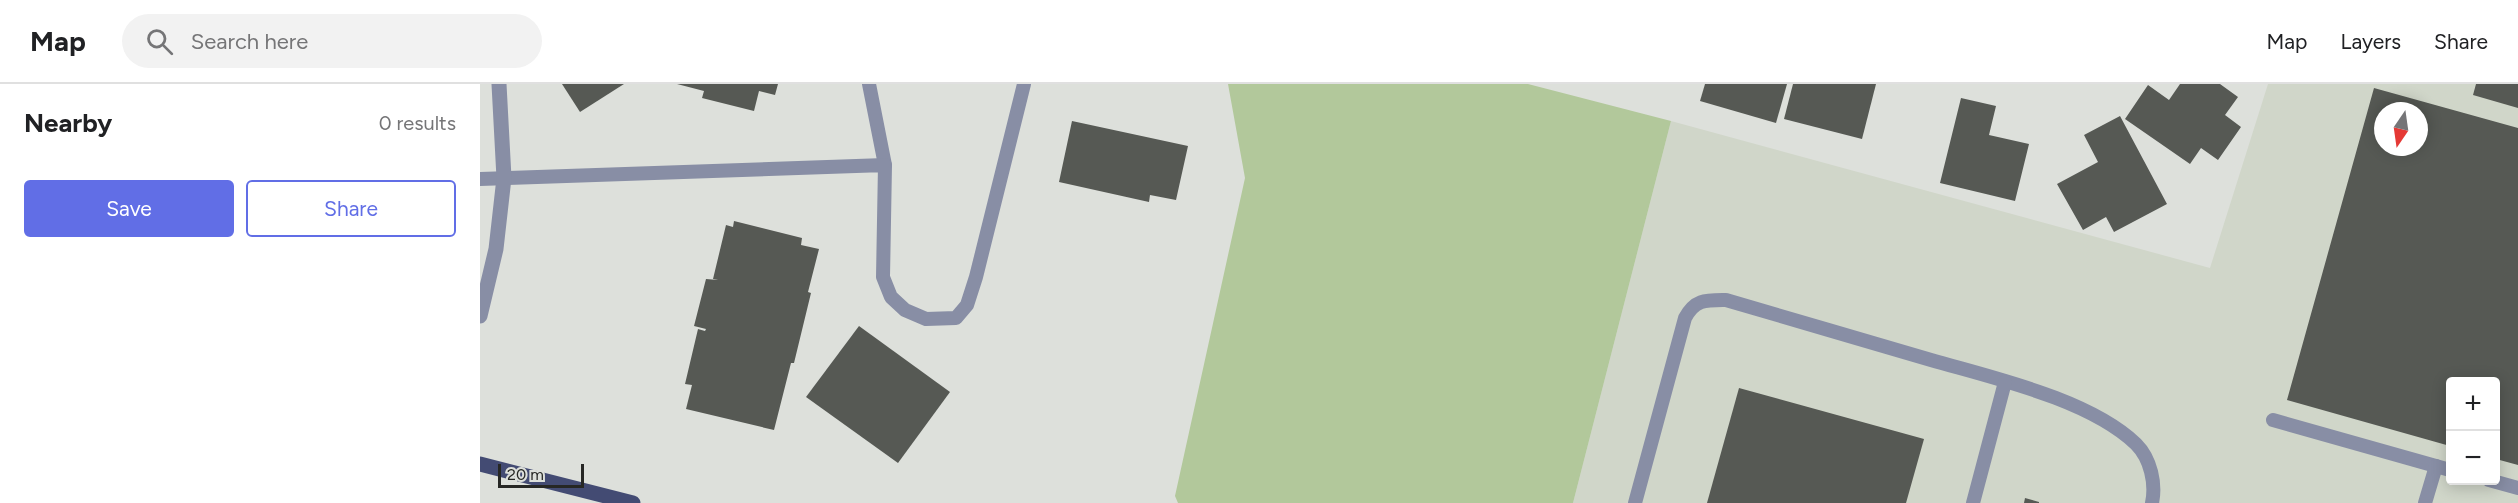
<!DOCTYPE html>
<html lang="en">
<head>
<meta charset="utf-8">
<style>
	:root { --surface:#fff; --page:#f2f2f2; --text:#202124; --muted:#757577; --line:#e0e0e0; --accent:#616ee6 }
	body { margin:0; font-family:Figtree,sans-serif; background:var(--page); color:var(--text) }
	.controls { position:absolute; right:18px; bottom:18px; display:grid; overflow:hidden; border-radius:6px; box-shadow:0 3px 15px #0003 }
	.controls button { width:54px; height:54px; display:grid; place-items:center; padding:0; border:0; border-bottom:2px solid var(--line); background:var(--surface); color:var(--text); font:30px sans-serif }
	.compass { position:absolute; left:1894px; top:18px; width:54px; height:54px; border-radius:50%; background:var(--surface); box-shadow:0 3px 15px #0003; rotate:193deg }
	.scale { position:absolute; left:18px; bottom:15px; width:86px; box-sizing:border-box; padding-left:6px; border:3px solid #262724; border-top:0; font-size:16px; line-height:21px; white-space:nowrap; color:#262724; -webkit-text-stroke:4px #dde0db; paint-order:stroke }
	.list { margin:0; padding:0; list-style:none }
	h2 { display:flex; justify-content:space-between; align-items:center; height:78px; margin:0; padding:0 24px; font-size:26px }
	h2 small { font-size:20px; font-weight:400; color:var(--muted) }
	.actions { display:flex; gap:12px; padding:18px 24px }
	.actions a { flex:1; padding:14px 0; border:2px solid var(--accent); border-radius:6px; text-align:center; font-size:21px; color:var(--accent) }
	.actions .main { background:var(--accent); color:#fff }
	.icon { flex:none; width:33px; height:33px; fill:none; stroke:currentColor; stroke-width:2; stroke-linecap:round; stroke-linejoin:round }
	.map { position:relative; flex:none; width:2038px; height:419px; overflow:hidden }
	header { display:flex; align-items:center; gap:36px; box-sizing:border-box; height:84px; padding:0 30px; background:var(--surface); border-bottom:2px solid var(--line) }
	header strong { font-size:28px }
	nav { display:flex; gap:33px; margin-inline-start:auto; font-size:21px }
	.search { width:420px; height:54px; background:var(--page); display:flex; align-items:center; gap:15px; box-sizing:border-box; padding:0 21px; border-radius:33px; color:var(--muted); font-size:22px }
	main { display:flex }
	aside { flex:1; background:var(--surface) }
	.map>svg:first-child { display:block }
	.built { fill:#d0d6c9; fill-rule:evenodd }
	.green { fill:#b2c89b }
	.building { fill:#565954; fill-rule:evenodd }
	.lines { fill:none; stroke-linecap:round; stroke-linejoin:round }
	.lane { stroke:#888ea5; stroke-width:14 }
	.street { stroke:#888ea5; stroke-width:15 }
	.primary { stroke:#434b73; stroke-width:15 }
</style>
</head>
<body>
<header>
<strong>Map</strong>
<div class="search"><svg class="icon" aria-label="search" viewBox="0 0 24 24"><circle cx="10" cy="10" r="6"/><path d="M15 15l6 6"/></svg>Search here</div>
<nav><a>Map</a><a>Layers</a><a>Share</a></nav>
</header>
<main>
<aside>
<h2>Nearby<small>0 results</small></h2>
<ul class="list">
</ul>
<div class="actions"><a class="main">Save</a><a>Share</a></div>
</aside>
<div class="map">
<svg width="2038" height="419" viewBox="0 0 2038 419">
	<rect width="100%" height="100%" fill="#dde0db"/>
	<!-- built -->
	<path class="built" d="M1788,0H2038V419H1093L1191,37L1730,184ZM1903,27H1939V63H1903ZM1970,298H2016V396H1970Z"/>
	<!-- green -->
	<path class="green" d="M748,0H1048L1191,37L1093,419H698L695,412L765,94Z"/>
	<!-- building -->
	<g class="building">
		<path d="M82,0H144L100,28Z"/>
		<path d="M197,0H298L295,11L279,7L274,27L222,14L224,7Z"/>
		<path d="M1225,0H1307L1296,39L1220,17Z"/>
		<path d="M1313,0H1396L1382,55L1304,35Z"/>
		<path d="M1700,0H1740L1758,13L1745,31L1761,43L1738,76L1721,64L1710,80L1645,35L1668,1L1689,16Z"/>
		<path d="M1996,0H2038V24L1993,11Z"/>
		<path d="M1894,4L2038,44V381L2016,375V298H1970V362L1807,316ZM1903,27H1939V63H1903Z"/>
		<path d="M1481,14L1516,22L1509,51L1549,60L1535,117L1460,99Z"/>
		<path d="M1640,32L1687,120L1634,148L1626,133L1603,146L1577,100L1618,78L1604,51Z"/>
		<path d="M592,37L708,62L696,116L670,111L669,118L579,98Z"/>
		<path d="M254,137L322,154L321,161L339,165L328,208L331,209L314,279H311L294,346L206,325L212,301L205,300L218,245L225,247L226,245L214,242L226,195L238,196L233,195L246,141L253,143Z"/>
		<path d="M379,242L470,308L418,379L326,313Z"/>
		<path d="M1259,304L1444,355L1426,419H1227Z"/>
		<path d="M1545,414L1559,418V419H1544Z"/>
	</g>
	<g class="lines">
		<!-- lane -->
		<g class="lane">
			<path d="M389,0L405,81"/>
			<path d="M0,95L405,81L403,193L411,213L425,226L446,235L476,234L487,221L496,193L544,0"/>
			<path d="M1793,336L1970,386"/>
			<path d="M2009,396L2038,404"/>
			<path d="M1155,419L1205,234C1215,215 1226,216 1246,216C1314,236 1383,256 1451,276C1513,294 1609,315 1656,360C1671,375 1676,400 1672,419"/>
			<path d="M1493,419L1525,298"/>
			<path d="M1945,419L1956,382"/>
		</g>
		<!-- street -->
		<path class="street" d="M0,232L16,165L24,94L19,0"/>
		<!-- primary -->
		<path class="primary" d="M0,380L153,419"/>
	</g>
</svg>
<div class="controls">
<button>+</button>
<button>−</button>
</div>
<svg class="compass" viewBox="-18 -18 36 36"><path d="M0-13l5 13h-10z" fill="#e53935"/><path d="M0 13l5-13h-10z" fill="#757577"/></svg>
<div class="scale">20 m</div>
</div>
</main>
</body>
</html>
